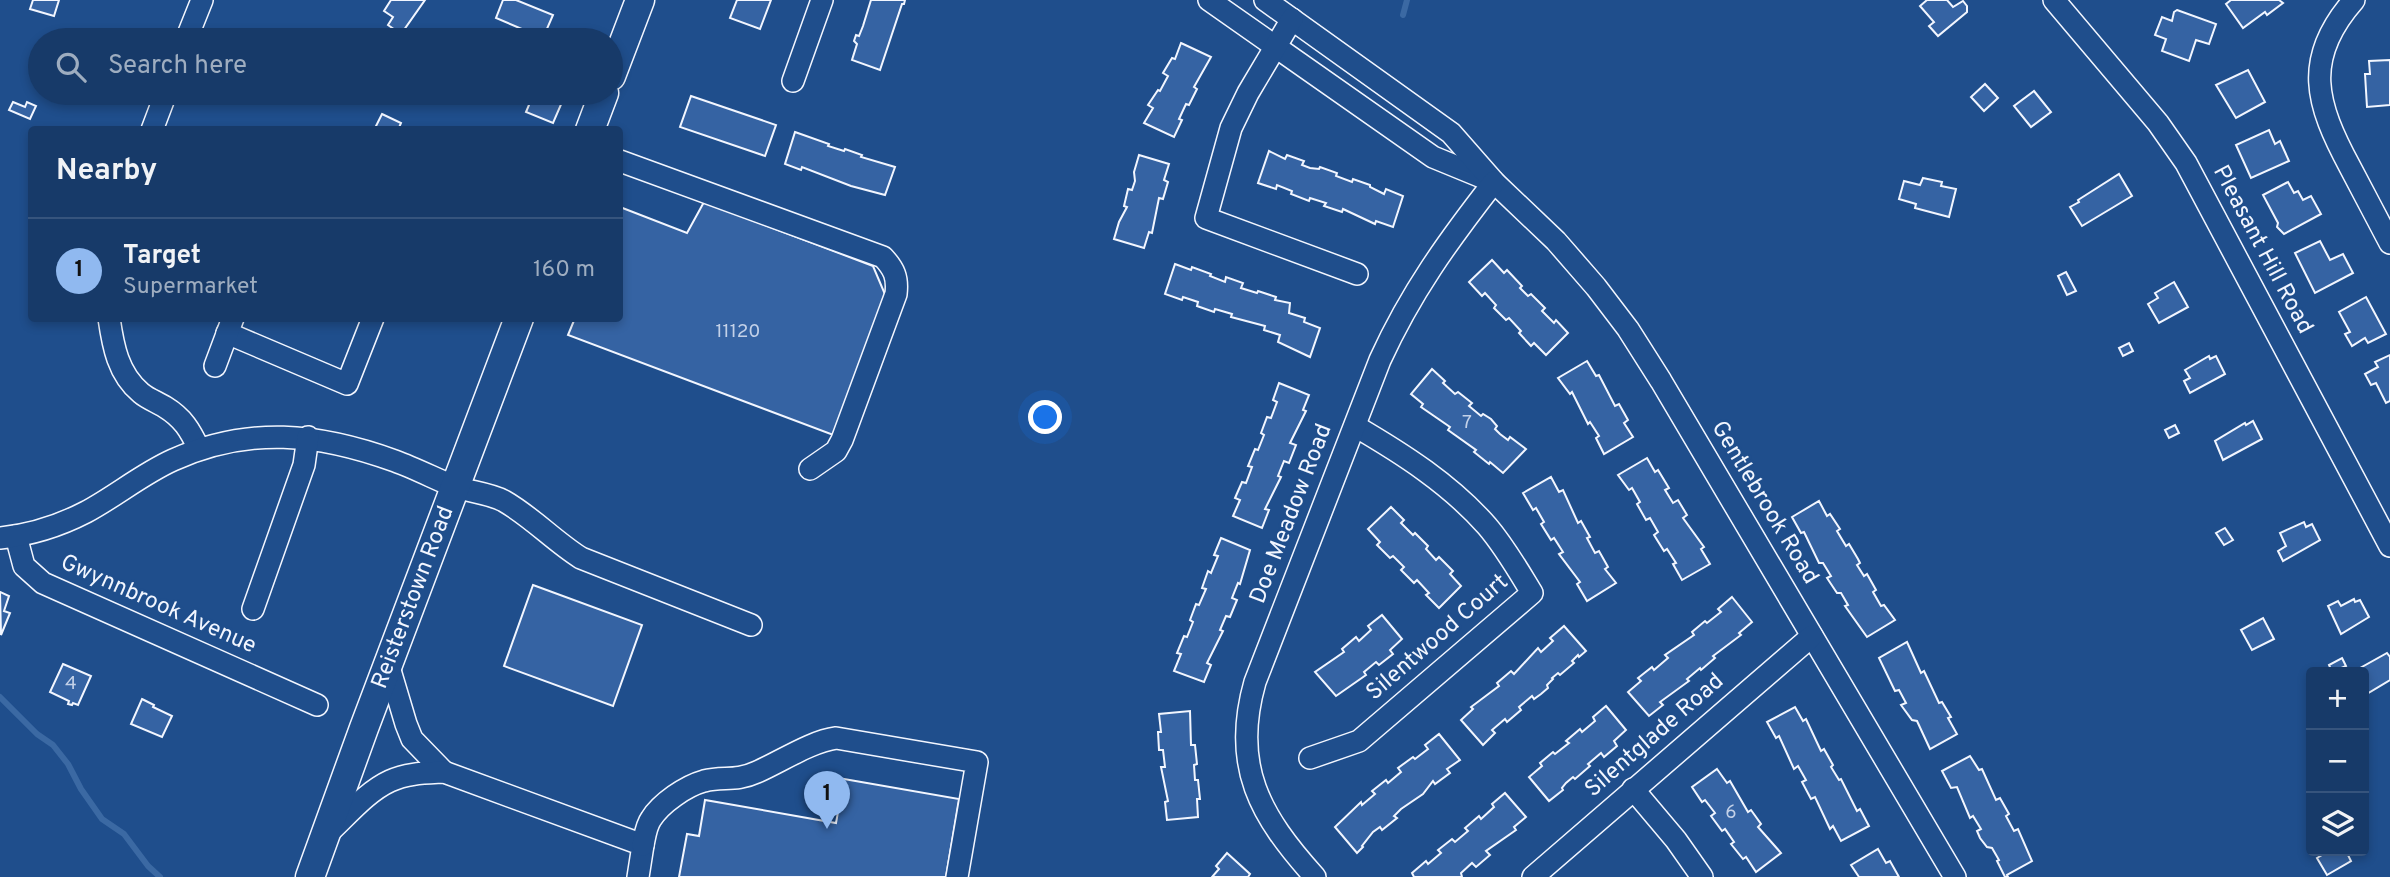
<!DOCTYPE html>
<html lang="en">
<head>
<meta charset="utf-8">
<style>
	:root { --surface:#173a69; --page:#244571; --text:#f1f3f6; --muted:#9eadc0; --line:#36547d; --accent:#90b9f0 }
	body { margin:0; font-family:Overpass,sans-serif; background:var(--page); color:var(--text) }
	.controls { position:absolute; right:21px; bottom:21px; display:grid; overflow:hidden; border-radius:7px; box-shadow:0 4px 10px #0003 }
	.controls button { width:63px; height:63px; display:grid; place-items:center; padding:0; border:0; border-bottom:2px solid var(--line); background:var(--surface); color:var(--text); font:35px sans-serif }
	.you { position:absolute; left:1046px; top:418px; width:24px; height:24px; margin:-18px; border:5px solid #fff; border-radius:50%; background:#1a73e8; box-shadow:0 0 0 10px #1a73e833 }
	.badge { display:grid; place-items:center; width:46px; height:46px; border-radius:50%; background:var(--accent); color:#111; font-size:23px; font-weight:700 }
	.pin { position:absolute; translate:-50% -58px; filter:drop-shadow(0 2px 4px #0008) }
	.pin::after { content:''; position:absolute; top:37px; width:24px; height:21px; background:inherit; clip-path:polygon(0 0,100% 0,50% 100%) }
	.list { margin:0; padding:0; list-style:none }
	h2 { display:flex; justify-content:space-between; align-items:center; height:91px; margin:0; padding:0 28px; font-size:30px }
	h2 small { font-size:23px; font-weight:400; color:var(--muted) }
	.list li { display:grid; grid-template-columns:46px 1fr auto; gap:21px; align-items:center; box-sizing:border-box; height:105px; padding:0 28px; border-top:2px solid var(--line) }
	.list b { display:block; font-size:26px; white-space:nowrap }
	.list p { margin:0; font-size:23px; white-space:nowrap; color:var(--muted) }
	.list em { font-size:23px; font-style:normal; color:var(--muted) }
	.icon { flex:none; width:38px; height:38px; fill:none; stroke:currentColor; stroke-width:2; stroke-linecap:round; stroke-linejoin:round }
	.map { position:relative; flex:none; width:2390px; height:877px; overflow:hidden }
	.search { position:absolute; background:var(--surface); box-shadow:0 4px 10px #0003; left:28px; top:28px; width:595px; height:77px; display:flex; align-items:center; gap:18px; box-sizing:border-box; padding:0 24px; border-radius:38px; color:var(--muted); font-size:26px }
	.panel { position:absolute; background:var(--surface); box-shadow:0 4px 10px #0003; left:28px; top:126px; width:595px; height:196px; border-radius:7px }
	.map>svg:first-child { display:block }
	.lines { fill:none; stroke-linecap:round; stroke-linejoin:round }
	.stream { stroke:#3b69a3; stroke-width:6 }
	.building { fill:#3563a3; stroke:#f2f6ff; stroke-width:2 }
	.minor-casing { stroke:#f2f6ff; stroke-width:24 }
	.major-casing { stroke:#f2f6ff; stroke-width:31 }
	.minor { stroke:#1f4e8c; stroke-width:21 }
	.major { stroke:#1f4e8c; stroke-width:28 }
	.labels { text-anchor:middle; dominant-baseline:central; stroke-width:5; stroke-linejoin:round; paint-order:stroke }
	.number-label { font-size:19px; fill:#c3d1e8 }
	.street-label { font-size:23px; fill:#f2f6ff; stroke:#1f4e8c }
</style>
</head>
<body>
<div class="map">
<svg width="2390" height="877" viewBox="0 0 2390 877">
	<rect width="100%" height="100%" fill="#1f4e8c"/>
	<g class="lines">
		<!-- stream -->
		<g class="stream">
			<path d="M1403,15L1407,0"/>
			<path d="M0,697L37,734L53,745L68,764L81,789L102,819L124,834L148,866L160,877"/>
		</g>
	</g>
	<!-- building -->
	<g class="building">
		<path d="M33,0H59L54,16L30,9Z"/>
		<path d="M391,0H425L401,34L388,25L393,17L384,11Z"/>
		<path d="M503,0H516L553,15L543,38L496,18Z"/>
		<path d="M737,0H771L760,29L730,18Z"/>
		<path d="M871,0H905L904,4H902L880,70L852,60L857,44L854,41L856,35L859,36L863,26Z"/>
		<path d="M1927,0H1947L1953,7L1963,1L1967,6V12L1938,36L1929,26L1934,22L1920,6Z"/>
		<path d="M2231,0H2279L2283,3L2267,15L2265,12L2243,28L2226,4Z"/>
		<path d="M2177,10L2216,24L2209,44L2196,40L2189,61L2162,51L2166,39L2155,35L2162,17L2172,21L2174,12Z"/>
		<path d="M1181,43L1211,57L1194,87L1197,89L1189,105L1186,104L1179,119L1182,120L1174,137L1144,123L1153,108L1148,105L1158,90L1160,91L1168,76L1163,73L1172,58L1175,59Z"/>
		<path d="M2390,60V105L2367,107L2365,74H2370L2369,61Z"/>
		<path d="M2248,70L2265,102L2236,118L2216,85Z"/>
		<path d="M1985,84L1998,98L1984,111L1971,97Z"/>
		<path d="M2034,91L2051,112L2031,127L2014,106Z"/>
		<path d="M534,93H566L553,123L526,112Z"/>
		<path d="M691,96L776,125L765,156L680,127Z"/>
		<path d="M13,102L25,107L27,102L36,106L30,119L9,110Z"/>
		<path d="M382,114L401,123L398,130H374Z"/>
		<path d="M2269,130L2275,144L2280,141L2289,161L2251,178L2236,145Z"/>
		<path d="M795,132L829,144L828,146L844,151L845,149L862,155L861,157L895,167L885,195L851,186L802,167L801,170L785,164Z"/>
		<path d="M1269,151L1285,159L1287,155L1304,161L1302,165L1310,168L1319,169L1320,167L1337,173L1336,176L1352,182L1353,179L1370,185V187L1384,194L1386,189L1403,196L1393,227L1376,221L1375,224L1343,209L1342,212L1324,206L1326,203L1310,198L1309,201L1291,194L1292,191L1277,185L1276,189L1258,183Z"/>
		<path d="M1139,155L1169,164L1164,180L1168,182L1163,199L1159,198L1152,233L1149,232L1144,248L1114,239L1119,222L1127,207L1124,206L1128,189L1132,190L1135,181L1134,172Z"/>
		<path d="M2119,174L2132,196L2082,226L2070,207L2079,202L2078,200Z"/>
		<path d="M1923,178L1942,182L1941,186L1956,189L1949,217L1915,208L1916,204L1899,199L1904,181L1920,185Z"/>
		<path d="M2288,182L2294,193L2298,191L2303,200L2311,196L2321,214L2284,234L2277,227L2278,223L2263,195Z"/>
		<path d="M704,202L873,266L887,299L836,436L568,335L575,318H620V207L687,233Z"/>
		<path d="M2320,241L2330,260L2343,254L2353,273L2315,293L2295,253Z"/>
		<path d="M1492,260L1504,273L1507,270L1522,286L1520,288L1528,296L1531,294L1545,308L1542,311L1554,323L1556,320L1568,333L1546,355L1534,343L1531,346L1519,333L1521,331L1509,318L1506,320L1494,308L1496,305L1485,293L1482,296L1469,282Z"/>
		<path d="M1175,264L1191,270L1192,267L1211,274L1210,276L1225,282L1226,277L1243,283L1241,288L1257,293L1258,291L1276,297L1275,300L1290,303L1289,313L1305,318L1304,322L1320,328L1310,357L1278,342L1280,335L1264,330L1265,326L1231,317L1232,314L1215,309L1214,312L1197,306L1198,302L1183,297L1182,300L1165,294Z"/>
		<path d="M2066,272L2076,291L2067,295L2058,276Z"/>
		<path d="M2174,282L2188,307L2159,323L2148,304L2158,298L2155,293Z"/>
		<path d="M2366,297L2386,334L2368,343L2365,338L2352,346L2345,334L2350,332L2339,312Z"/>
		<path d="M2129,343L2133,351L2123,356L2119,348Z"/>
		<path d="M2390,355V401L2386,403L2376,383L2371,385L2365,374L2378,367L2375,362Z"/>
		<path d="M2209,356L2210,359L2216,356L2225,374L2190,393L2184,381L2190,378L2185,370Z"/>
		<path d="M1587,361L1596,376L1599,375L1615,406L1619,404L1628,420L1624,423L1633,437L1604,454L1596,438L1599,436L1590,422L1588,424L1572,392L1570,394L1558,378Z"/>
		<path d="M1432,369L1445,381L1443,383L1455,394L1458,392L1472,403L1469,406L1481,416L1483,414L1491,419L1497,426L1495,429L1500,434L1508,440L1510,437L1526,449L1503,473L1490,462L1489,464L1474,452L1476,450L1448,430L1450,427L1421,407L1423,404L1411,394Z"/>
		<path d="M1279,383L1309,395L1303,410L1306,411L1290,443L1296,445L1289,463L1284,461L1278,476L1281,477L1265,509L1269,510L1262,528L1233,516L1240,500L1235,498L1242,482L1246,483L1252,467L1248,466L1255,449L1258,450L1264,435L1261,433L1267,417L1271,418L1277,402L1273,400Z"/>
		<path d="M2253,421L2262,439L2223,460L2215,441L2245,423L2246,425Z"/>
		<path d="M2175,425L2179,433L2169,438L2165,430Z"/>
		<path d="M1647,458L1655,472L1658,470L1669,488L1665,490L1673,503L1678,500L1687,515L1683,518L1704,547L1701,549L1710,564L1682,580L1673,564L1676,563L1667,549L1664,551L1654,535L1658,532L1650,518L1646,520L1637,504L1640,502L1632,488L1629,490L1618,475Z"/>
		<path d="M1551,477L1559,492L1563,490L1578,523L1581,521L1590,537L1587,538L1595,553L1599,551L1608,567L1605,569L1616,583L1587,601L1577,584L1580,582L1559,554L1563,552L1554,538L1551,540L1541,524L1544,522L1536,508L1533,510L1523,493Z"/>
		<path d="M1819,501L1827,516L1830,514L1840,529L1837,531L1846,546L1849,544L1858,559L1860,563L1857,565L1864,576L1867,574L1876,590L1873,592L1881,606L1884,605L1895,620L1867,637L1845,606L1848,605L1841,593H1837L1827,578L1831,576L1823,563H1819L1804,532L1801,533L1792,517Z"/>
		<path d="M1391,507L1404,520L1401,523L1413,535L1415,533L1428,546L1426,549L1436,560L1439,557L1453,571L1450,574L1461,586L1439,608L1426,595L1429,593L1417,580L1414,583L1401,570L1404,567L1393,556L1390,558L1377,545L1380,542L1368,529Z"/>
		<path d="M2304,522L2306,527L2312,524L2320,540L2283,561L2278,551L2286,546L2280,533Z"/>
		<path d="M2225,528L2233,540L2224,545L2216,533Z"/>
		<path d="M1221,538L1250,550L1240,584L1238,583L1232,598L1237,600L1230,617L1226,616L1220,630L1223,631L1207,663L1211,665L1204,682L1174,671L1181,654L1177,653L1184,636L1187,637L1193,622L1190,620L1196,604L1199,605L1206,589L1202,588L1208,571L1211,573L1218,556L1214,555Z"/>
		<path d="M533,585L642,625L613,706L504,666Z"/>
		<path d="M0,592L9,596L4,611L10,613L1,635Z"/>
		<path d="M1732,597L1752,622L1739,633L1741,635L1713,656L1715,658L1701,670L1700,668L1687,679L1689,681L1660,702L1663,705L1649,716L1628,692L1641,681L1638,678L1652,667L1654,670L1668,658L1665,655L1694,635L1692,632L1705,621L1707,623L1721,612L1718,609Z"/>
		<path d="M2354,599L2355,602L2360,600L2369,617L2341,634L2328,606L2338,601L2341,606Z"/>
		<path d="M1382,615L1402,639L1390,650L1393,654L1379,665L1376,662L1364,672L1366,675L1336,696L1315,672L1344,652L1342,649L1356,637L1359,641L1371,630L1368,626Z"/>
		<path d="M2263,618L2274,639L2252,650L2241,630Z"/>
		<path d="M1564,626L1586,651L1579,657L1578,655L1572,661L1574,663L1560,675L1558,673L1552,678L1553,679L1547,685L1548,688L1541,694L1534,699L1532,696L1519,707L1521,710L1507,722L1505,719L1492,730L1495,733L1483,745L1461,720L1473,709L1471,707L1499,686L1497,683L1511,671L1514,674L1538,648L1541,652L1553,641L1550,638Z"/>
		<path d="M1907,642L1921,673L1924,671L1939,703L1942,702L1951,717L1948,718L1957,734L1930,749L1917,721L1912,720L1901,705L1906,703L1899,690L1895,691L1879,658Z"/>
		<path d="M2387,653L2390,657V680L2365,695L2364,672H2353Z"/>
		<path d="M2342,658L2346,666L2332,672L2329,665Z"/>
		<path d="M63,664L91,676L78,705L73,703L72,705L68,704L69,701L50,692Z"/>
		<path d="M142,699L154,705L153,707L172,716L162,737L131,724Z"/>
		<path d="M1606,706L1626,730L1614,741L1617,746L1604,757L1601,753L1588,764L1590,766L1575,779L1573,777L1566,783L1562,788L1563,790L1549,801L1529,777L1542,766L1540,763L1553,752L1555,754L1569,743L1566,741L1580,729L1582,732L1595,721L1593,717Z"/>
		<path d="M1795,707L1803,721L1806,719L1821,751L1824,749L1833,765L1831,767L1839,780L1841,779L1857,811L1860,809L1869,826L1841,841L1833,826L1830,829L1815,797L1811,799L1802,782L1806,780L1798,766L1794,769L1779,736L1776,738L1767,722Z"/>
		<path d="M1190,711L1191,745H1195L1197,764L1194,765L1195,780H1198L1200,799H1197L1198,817L1167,820L1165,802L1168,801L1161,767H1165L1163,750H1159L1158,732H1161L1159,714Z"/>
		<path d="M1439,734L1460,760L1447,769L1450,773L1435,784L1433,781L1423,794L1401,809L1394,816L1397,818L1382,830L1380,827L1373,832L1362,846L1363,847L1357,853L1335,827L1361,802L1362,805L1375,794L1372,791L1386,780L1388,783L1401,772L1398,768L1413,757L1415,759L1428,749L1425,745Z"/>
		<path d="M1970,756L1979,770L1982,769L1996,800L2000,798L2009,814L2006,816L2014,831L2018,829L2032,861L2007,875L2008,877H2005L1997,861L1999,860L1992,848L1987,847L1980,838L1977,831L1981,829L1973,816L1970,818L1957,787L1951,788L1942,771Z"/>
		<path d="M1717,769L1727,783L1730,781L1748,812L1751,810L1761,824L1758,827L1781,853L1756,872L1746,857L1743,859L1731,844L1734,842L1725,829L1722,831L1711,816L1715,813L1705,800L1702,802L1692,787Z"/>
		<path d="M844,779L959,799L946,877H679L687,834L699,836L705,800L836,823Z"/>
		<path d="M1505,793L1526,817L1514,827L1516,830L1486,851L1490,855L1476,867L1472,863L1461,873L1462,877H1414L1412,873L1426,861L1428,864L1441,853L1438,850L1452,839L1455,842L1468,831L1465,828L1479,816L1481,819L1494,807L1492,804Z"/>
		<path d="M1878,849L1886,863L1890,861L1899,877H1859L1851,865Z"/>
		<path d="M2329,851H2346L2351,861L2327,875L2317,858Z"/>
		<path d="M1227,853L1250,874L1248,877H1212L1219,869L1216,866Z"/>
	</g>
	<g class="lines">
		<!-- minor casing -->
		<g class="minor-casing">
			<g id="minor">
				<path d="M1209,0L1433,157L1489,180"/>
				<path d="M1265,0L1451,133L1494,182L1556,241L1596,287L1628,329L1661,381L1955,877"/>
				<path d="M2054,0L2158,123L2186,163L2390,546"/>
				<path d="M2354,0C2302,59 2316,104 2350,167C2363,192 2377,218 2390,243"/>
				<path d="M1292,19L1248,93L1231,128L1206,218L1357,274"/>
				<path d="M186,40L202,0"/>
				<path d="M793,81L822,0"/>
				<path d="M152,130L166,93"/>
				<path d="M620,161L883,257C894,269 898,277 896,294L842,440L836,451L810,469"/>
				<path d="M109,318C113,346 118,374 141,393C148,399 157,402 165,407C183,418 190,430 199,449"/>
				<path d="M227,333L347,384L373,318"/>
				<path d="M215,366L233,318"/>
				<path d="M16,536L24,566L43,583L317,705"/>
				<path d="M0,538C30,535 59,526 86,512C116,496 142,474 173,460C249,426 318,433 395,461C414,468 434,478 453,486C469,492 489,493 504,501C532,517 554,541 581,558L751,625"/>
				<path d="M253,609L304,465L308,437"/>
				<path d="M389,667L406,724L412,739L444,772"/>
				<path d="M1310,758L1359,741L1532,593C1518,570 1505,547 1487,526C1450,484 1403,454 1355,426"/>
				<path d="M1633,789L1676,840L1702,877"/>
				<path d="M327,834C346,817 366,792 390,781C407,773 426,773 444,772L643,845L638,877"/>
				<path d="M643,845C645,836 646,826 651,819C661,803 686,786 704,781C724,776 735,782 757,772C780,762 812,741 836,738L977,762L957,877"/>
				<path d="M1315,877C1260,816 1231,766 1255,682L1380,360C1411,292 1448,241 1494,182"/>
				<path d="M1533,877L1812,636"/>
			</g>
		</g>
		<!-- major casing -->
		<g class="major-casing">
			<g id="major">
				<path d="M611,76L640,0"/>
				<path d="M590,130L604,93"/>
				<path id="s1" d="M310,877L364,728L519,318"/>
			</g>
		</g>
		<!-- minor -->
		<use href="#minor" class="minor"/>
		<!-- major -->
		<use href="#major" class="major"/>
	</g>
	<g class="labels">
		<!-- number labels -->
		<g class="number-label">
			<text x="738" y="332">11120</text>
			<text x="1467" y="423">7</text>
			<text x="71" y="684">4</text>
			<text x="1731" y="813">6</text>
		</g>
		<!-- street labels -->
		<g class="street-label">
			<text transform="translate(2262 250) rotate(62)">Pleasant Hill Road</text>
			<text transform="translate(1764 503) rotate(59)">Gentlebrook Road</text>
			<text transform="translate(1292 514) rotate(-69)">Doe Meadow Road</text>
			<text stroke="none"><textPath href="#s1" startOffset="298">Reisterstown Road</textPath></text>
			<text transform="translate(158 605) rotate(24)">Gwynnbrook Avenue</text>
			<text transform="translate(1438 638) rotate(-41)">Silentwood Court</text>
			<text transform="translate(1655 736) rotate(-41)">Silentglade Road</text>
		</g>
	</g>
</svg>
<div class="controls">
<button>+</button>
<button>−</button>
<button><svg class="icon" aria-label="layers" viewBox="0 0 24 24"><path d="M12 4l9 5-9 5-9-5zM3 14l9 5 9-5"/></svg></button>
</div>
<div class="you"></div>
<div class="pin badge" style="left:827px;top:829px">1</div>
<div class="search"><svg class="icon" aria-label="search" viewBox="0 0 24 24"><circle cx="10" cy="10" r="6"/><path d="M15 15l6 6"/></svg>Search here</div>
<section class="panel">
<h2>Nearby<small></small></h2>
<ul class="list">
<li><span class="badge">1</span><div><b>Target</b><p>Supermarket</p></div><em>160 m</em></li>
</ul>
</section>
</div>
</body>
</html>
